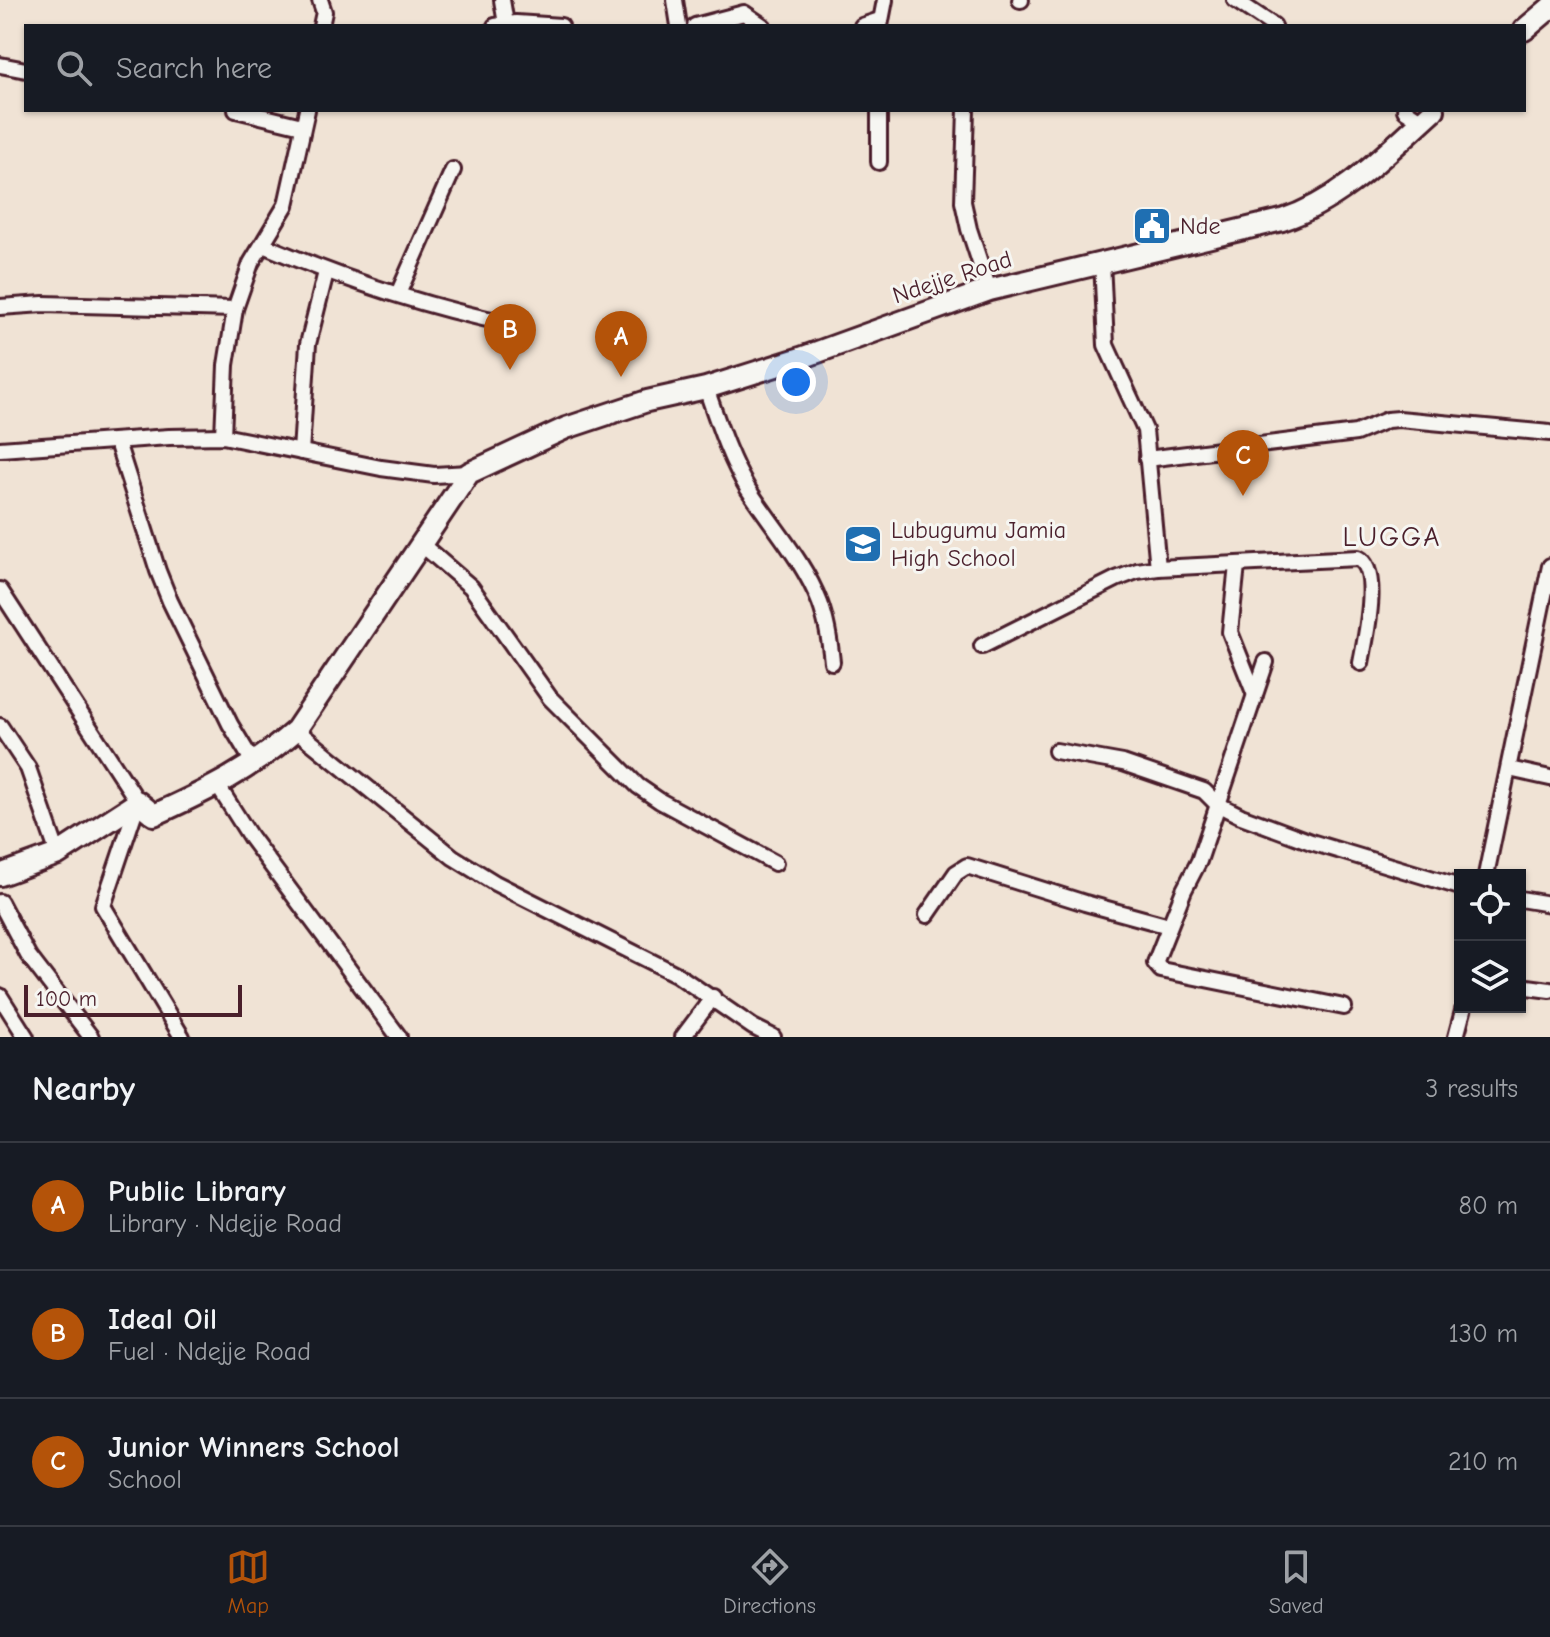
<!DOCTYPE html>
<html lang="en">
<head>
<meta charset="utf-8">
<style>
	:root { --surface:#171b24; --page:#20242c; --text:#f1f3f6; --muted:#9ea1a6; --line:#363941; --accent:#b45309 }
	body { margin:0; font-family:"Comic Neue",sans-serif; background:var(--page); color:var(--text) }
	.controls { position:absolute; right:24px; bottom:24px; display:grid; overflow:hidden; border-radius:0px; box-shadow:0 2px 6px #0004 }
	.controls button { width:72px; height:72px; display:grid; place-items:center; padding:0; border:0; border-bottom:2px solid var(--line); background:var(--surface); color:var(--text); font:40px sans-serif }
	.scale { position:absolute; left:24px; bottom:20px; width:218px; box-sizing:border-box; padding-left:8px; border:4px solid #4a1f2b; border-top:0; font-size:22px; line-height:28px; white-space:nowrap; color:#4a1f2b; -webkit-text-stroke:6px #f6f6f2; paint-order:stroke }
	.you { position:absolute; left:796px; top:382px; width:28px; height:28px; margin:-20px; border:6px solid #fff; border-radius:50%; background:#1a73e8; box-shadow:0 0 0 12px #1a73e833 }
	.badge { display:grid; place-items:center; width:52px; height:52px; border-radius:50%; background:var(--accent); color:#fff; font-size:26px; font-weight:700 }
	.pin { position:absolute; translate:-50% -66px; filter:drop-shadow(0 2px 4px #0008) }
	.pin::after { content:''; position:absolute; top:42px; width:28px; height:24px; background:inherit; clip-path:polygon(0 0,100% 0,50% 100%) }
	.list { margin:0; padding:0; list-style:none }
	h2 { display:flex; justify-content:space-between; align-items:center; height:104px; margin:0; padding:0 32px; font-size:34px }
	h2 small { font-size:26px; font-weight:400; color:var(--muted) }
	.list li { display:grid; grid-template-columns:52px 1fr auto; gap:24px; align-items:center; box-sizing:border-box; height:128px; padding:0 32px; border-top:2px solid var(--line) }
	.list b { display:block; font-size:30px; white-space:nowrap }
	.list p { margin:0; font-size:26px; white-space:nowrap; color:var(--muted) }
	.list em { font-size:26px; font-style:normal; color:var(--muted) }
	.icon { flex:none; width:44px; height:44px; fill:none; stroke:currentColor; stroke-width:2; stroke-linecap:round; stroke-linejoin:round }
	.map { position:relative; flex:none; width:1550px; height:1037px; overflow:hidden }
	.search { position:absolute; background:var(--surface); box-shadow:0 2px 6px #0004; left:24px; right:24px; top:24px; height:88px; display:flex; align-items:center; gap:20px; box-sizing:border-box; padding:0 28px; border-radius:0px; color:var(--muted); font-size:30px }
	.sheet { height:488px; background:var(--surface) }
	nav { display:flex; justify-content:space-around; align-items:center; box-sizing:border-box; height:112px; border-top:2px solid var(--line); background:var(--surface); font-size:22px; color:var(--muted) }
	nav a { display:grid; justify-items:center; gap:4px }
	nav .on { color:var(--accent) }
	.map>svg:first-child { display:block }
	.lines { fill:none; stroke-linecap:round; stroke-linejoin:round }
	.street-casing { stroke:#4a1f2b; stroke-width:20 }
	.secondary-casing { stroke:#4a1f2b; stroke-width:26 }
	.street { stroke:#f6f6f2; stroke-width:14 }
	.secondary { stroke:#f6f6f2; stroke-width:20 }
	.labels { text-anchor:middle; dominant-baseline:central; stroke-width:6; stroke-linejoin:round; paint-order:stroke }
	.poi-label { font-size:24px; fill:#4a1f2b; stroke:#f6f6f2; text-anchor:start }
	.street-label { font-size:24px; fill:#4a1f2b; stroke:#f6f6f2 }
	.quarter-label { font-size:28px; letter-spacing:2px; fill:#4a1f2b; stroke:#f6f6f2 }
</style>
</head>
<body>
<div class="map">
<svg width="1550" height="1037" viewBox="0 0 1550 1037">
	<rect width="100%" height="100%" fill="#f0e3d5"/>
	<filter id="ink" filterUnits="userSpaceOnUse"><feTurbulence type="fractalNoise" baseFrequency=".0125" numOctaves="2"/><feDisplacementMap in="SourceGraphic" scale="16" xChannelSelector="R" yChannelSelector="G"/><feConvolveMatrix kernelMatrix="1 2 1 2 8 2 1 2 1" color-interpolation-filters="sRGB"/></filter>
	<g filter="url(#ink)">
		<g class="lines">
			<!-- street casing -->
			<g class="street-casing">
				<g id="street">
					<path d="M320,0L324,12L321,26"/>
					<path d="M502,0L506,24"/>
					<path d="M675,0L679,26"/>
					<path d="M1020,0H1021"/>
					<path d="M1235,0L1274,26"/>
					<path d="M495,26L516,23L561,26"/>
					<path d="M695,26L744,13L763,26"/>
					<path d="M862,26L880,20"/>
					<path d="M880,26L885,0"/>
					<path d="M0,65L26,70"/>
					<path d="M236,110L302,126"/>
					<path d="M879,110V162"/>
					<path d="M966,110L963,202L969,229L989,290"/>
					<path d="M1405,110L1422,121"/>
					<path d="M263,245C343,279 425,307 511,324"/>
					<path d="M398,294L453,170"/>
					<path d="M0,307L43,304L235,309"/>
					<path d="M706,388C718,422 729,458 748,489C772,526 804,561 820,603C827,622 830,642 832,662"/>
					<path d="M223,436L226,365L235,309L251,263L286,205L307,110"/>
					<path d="M117,442L158,571L170,601L230,724L254,764"/>
					<path d="M0,449L169,437L223,436L381,468L434,475L469,473"/>
					<path d="M301,452L308,344L326,272"/>
					<path d="M1147,459L1356,433L1387,420L1399,419L1550,433"/>
					<path d="M420,543L471,587L550,698L638,786L660,801L775,863"/>
					<path d="M1237,565L1230,632L1255,695"/>
					<path d="M1158,568L1358,558C1382,570 1365,640 1361,663"/>
					<path d="M0,590L138,802L103,906L182,1037"/>
					<path d="M982,646L1116,579L1137,571L1158,568L1145,430L1106,345L1102,261"/>
					<path d="M1266,662L1199,861L1184,890L1155,963L1161,970L1344,1007"/>
					<path d="M0,726L28,768L58,854"/>
					<path d="M296,730L453,857L495,883L676,974L753,1027L773,1037"/>
					<path d="M1056,751L1123,763L1204,791L1217,804L1241,816L1311,842L1460,887"/>
					<path d="M1509,769L1550,778"/>
					<path d="M218,786L251,838L399,1037"/>
					<path d="M1486,875L1550,566"/>
					<path d="M1520,899L1550,904"/>
					<path d="M0,902L28,955L91,1037"/>
					<path d="M927,915L956,873L967,866L1085,903L1169,926"/>
					<path d="M1520,986L1550,990"/>
					<path d="M0,996L26,1037"/>
					<path d="M683,1037L713,997"/>
					<path d="M1456,1037L1464,1007"/>
				</g>
			</g>
			<!-- secondary casing -->
			<g class="secondary-casing">
				<g id="secondary">
					<path d="M1524,30L1550,8"/>
					<path d="M0,875L58,854L138,802L154,815C209,790 250,770 296,730L469,473L566,428L647,401L706,388L801,358L989,290L1282,220C1343,200 1387,152 1434,110"/>
				</g>
			</g>
			<!-- street -->
			<use href="#street" class="street"/>
			<!-- secondary -->
			<use href="#secondary" class="secondary"/>
		</g>
	</g>
	<!-- icons -->
	<defs>
		<g id="civic-square" transform="scale(2)"><rect x="-9" y="-9" width="18" height="18" rx="4" fill="#1f6fb2" stroke="#f6f6f2"/><path d="M-.6-6.5H3V-4.5H.6V-3L4-1V1h2V6H-6V1h2V-1L-.6-3ZM-1.2 2.5V6h2.4V2.5Z" fill="#fff"/></g>
		<g id="school-square" transform="scale(2)"><rect x="-9" y="-9" width="18" height="18" rx="4" fill="#1f6fb2" stroke="#f6f6f2"/><path d="M0-5L7-2L0 1L-7-2ZM-4 1L0 2.5L4 1V4Q0 6-4 4Z" fill="#fff"/></g>
	</defs>
	<g fill-rule="evenodd">
		<use href="#civic-square" x="1152" y="226"/>
		<use href="#school-square" x="863" y="544"/>
	</g>
	<g class="labels">
		<!-- poi labels -->
		<g class="poi-label">
			<text x="1180" y="226">Nde</text>
			<text x="891" y="530">Lubugumu Jamia<tspan x="891" dy="28">High School</tspan></text>
		</g>
		<!-- street labels -->
		<g class="street-label">
			<text transform="translate(952 277) rotate(-18)">Ndejje Road</text>
		</g>
		<!-- quarter labels -->
		<g class="quarter-label">
			<text x="1392" y="537">LUGGA</text>
		</g>
	</g>
</svg>
<div class="controls">
<button><svg class="icon" aria-label="locate" viewBox="0 0 24 24"><circle cx="12" cy="12" r="6"/><path d="M12 2v4M12 18v4M2 12h4M18 12h4"/></svg></button>
<button><svg class="icon" aria-label="layers" viewBox="0 0 24 24"><path d="M12 4l9 5-9 5-9-5zM3 14l9 5 9-5"/></svg></button>
</div>
<div class="scale">100 m</div>
<div class="you"></div>
<div class="pin badge" style="left:621px;top:377px">A</div>
<div class="pin badge" style="left:510px;top:370px">B</div>
<div class="pin badge" style="left:1243px;top:496px">C</div>
<div class="search"><svg class="icon" aria-label="search" viewBox="0 0 24 24"><circle cx="10" cy="10" r="6"/><path d="M15 15l6 6"/></svg>Search here</div>
</div>
<section class="sheet">
<h2>Nearby<small>3 results</small></h2>
<ul class="list">
<li><span class="badge">A</span><div><b>Public Library</b><p>Library · Ndejje Road</p></div><em>80 m</em></li>
<li><span class="badge">B</span><div><b>Ideal Oil</b><p>Fuel · Ndejje Road</p></div><em>130 m</em></li>
<li><span class="badge">C</span><div><b>Junior Winners School</b><p>School</p></div><em>210 m</em></li>
</ul>
</section>
<nav>
<a class="on"><svg class="icon" aria-label="map" viewBox="0 0 24 24"><path d="M3 6l6-2 6 2 6-2v14l-6 2-6-2-6 2zM9 4v14M15 6v14"/></svg>Map</a>
<a><svg class="icon" aria-label="directions" viewBox="0 0 24 24"><path d="M12 3l9 9-9 9-9-9zM9 14v-3h6M13 9l2 2-2 2"/></svg>Directions</a>
<a><svg class="icon" aria-label="saved" viewBox="0 0 24 24"><path d="M7 4h10v16l-5-4-5 4z"/></svg>Saved</a>
</nav>
</body>
</html>
